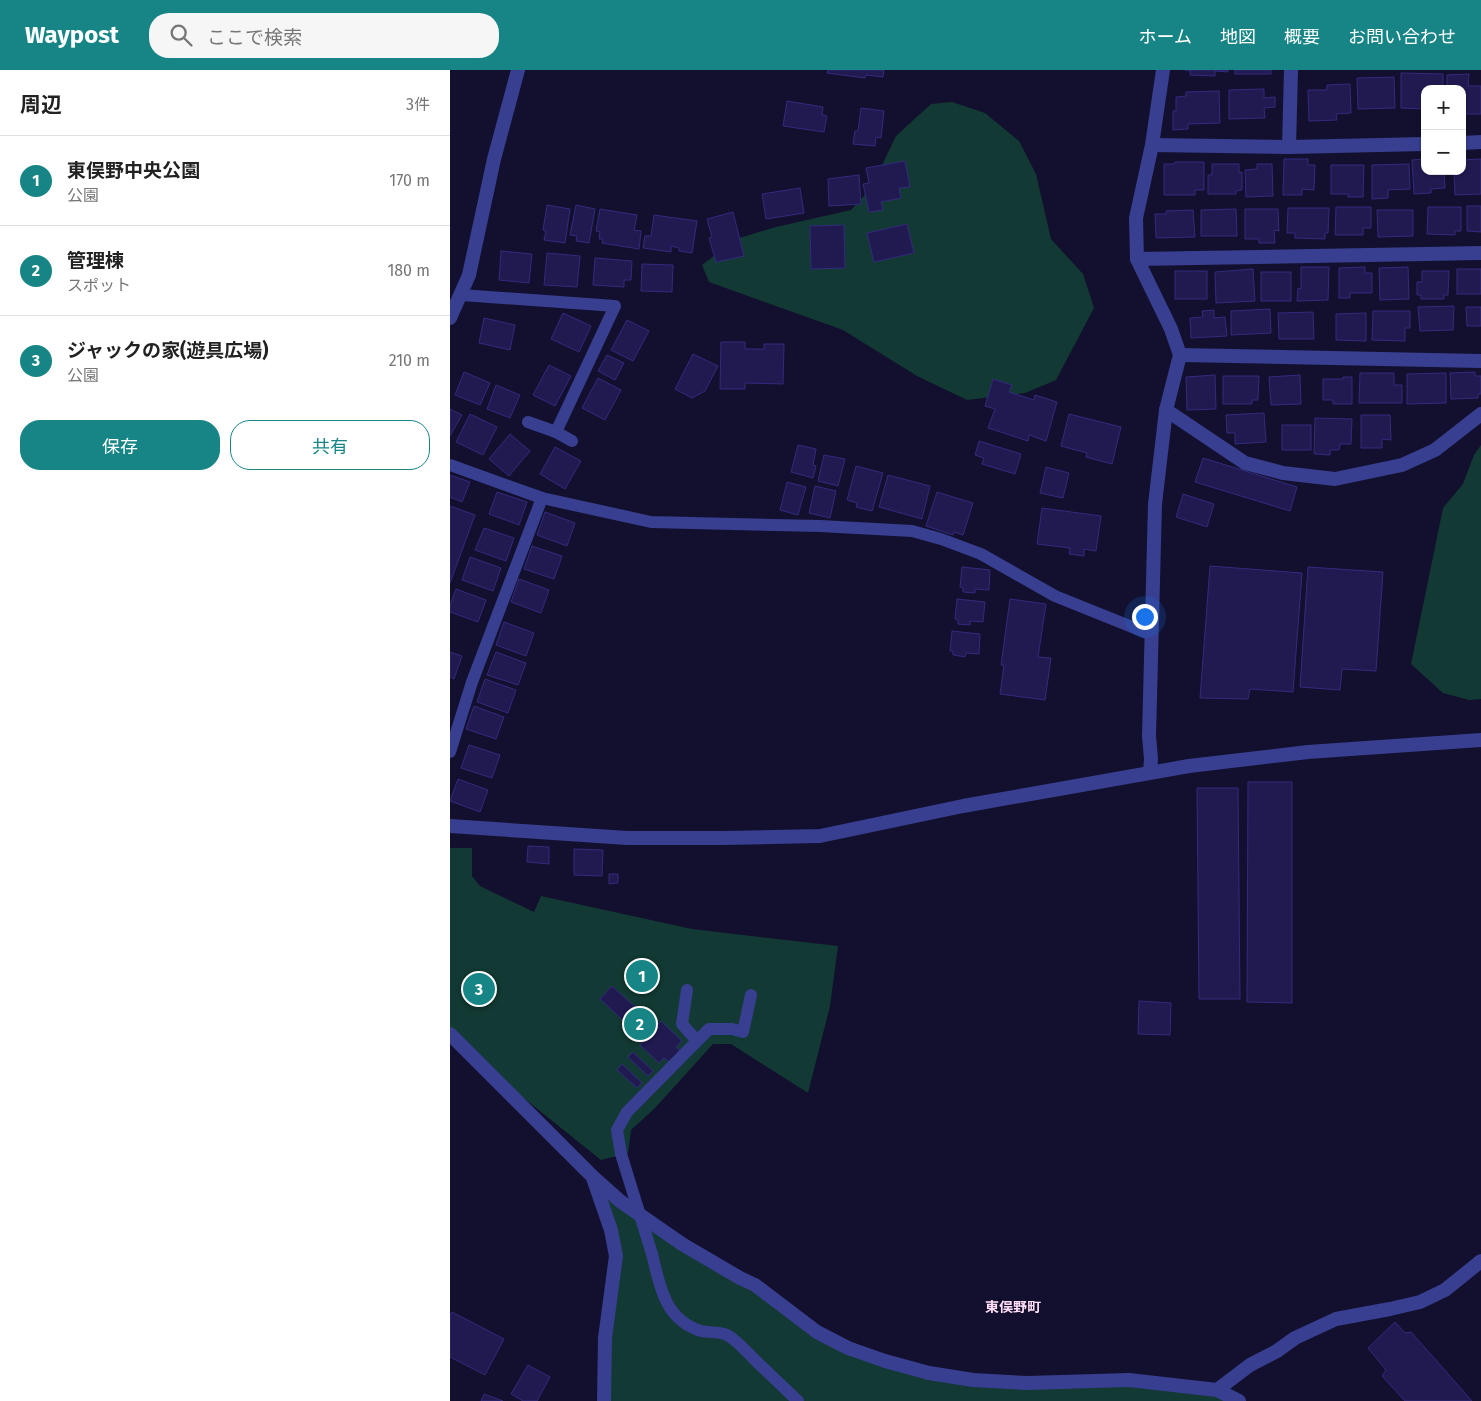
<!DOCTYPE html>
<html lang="ja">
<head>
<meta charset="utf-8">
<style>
	:root { --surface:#fff; --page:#f6f6f6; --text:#222; --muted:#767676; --line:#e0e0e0; --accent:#178585 }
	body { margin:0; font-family:"Fira Sans","Noto Sans JP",sans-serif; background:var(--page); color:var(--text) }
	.controls { position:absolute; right:15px; top:15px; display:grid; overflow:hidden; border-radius:10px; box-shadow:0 1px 4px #0004 }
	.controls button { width:45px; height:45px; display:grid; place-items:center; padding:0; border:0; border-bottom:1px solid var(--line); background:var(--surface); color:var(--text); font:25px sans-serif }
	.you { position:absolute; left:694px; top:546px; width:18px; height:18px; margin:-12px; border:4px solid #fff; border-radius:50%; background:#1a73e8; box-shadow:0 0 0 8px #1a73e833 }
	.badge { display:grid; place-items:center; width:32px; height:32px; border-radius:50%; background:var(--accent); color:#fff; font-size:16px; font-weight:700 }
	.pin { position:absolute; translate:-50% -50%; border:2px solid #fff; box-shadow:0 1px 5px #0006 }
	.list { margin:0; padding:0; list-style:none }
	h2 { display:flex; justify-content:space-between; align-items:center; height:65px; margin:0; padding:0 20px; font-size:21px }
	h2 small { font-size:16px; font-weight:400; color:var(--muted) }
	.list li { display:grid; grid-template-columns:32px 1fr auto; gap:15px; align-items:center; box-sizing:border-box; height:90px; padding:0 20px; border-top:1px solid var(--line) }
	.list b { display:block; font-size:19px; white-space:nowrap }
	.list p { margin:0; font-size:16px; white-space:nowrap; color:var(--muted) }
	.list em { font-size:16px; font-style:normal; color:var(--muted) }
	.actions { display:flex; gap:10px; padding:15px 20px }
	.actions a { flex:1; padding:11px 0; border:1px solid var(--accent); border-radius:20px; text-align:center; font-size:18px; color:var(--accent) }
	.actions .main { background:var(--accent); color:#fff }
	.icon { flex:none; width:28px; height:28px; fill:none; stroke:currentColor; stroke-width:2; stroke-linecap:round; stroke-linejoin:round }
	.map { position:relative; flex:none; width:1031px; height:1331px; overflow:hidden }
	header { display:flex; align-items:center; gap:30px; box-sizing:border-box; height:70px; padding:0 25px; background:var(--accent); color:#fff }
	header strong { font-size:24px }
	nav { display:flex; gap:28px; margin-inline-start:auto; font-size:18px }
	.search { width:350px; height:45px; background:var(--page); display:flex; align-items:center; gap:12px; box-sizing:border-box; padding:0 18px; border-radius:20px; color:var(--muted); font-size:19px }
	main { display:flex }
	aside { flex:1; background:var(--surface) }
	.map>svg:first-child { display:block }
	.green { fill:#123933 }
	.building { fill:#201a51; stroke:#322b7e }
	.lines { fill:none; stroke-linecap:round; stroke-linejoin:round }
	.service { stroke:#383e90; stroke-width:12 }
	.minor { stroke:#383e90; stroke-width:14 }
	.service-bridge { stroke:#383e90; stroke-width:12 }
	.labels { text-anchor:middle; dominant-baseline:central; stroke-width:4.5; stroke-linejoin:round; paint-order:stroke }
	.neighbourhood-label { font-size:14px; font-weight:bold; fill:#ffdff7; stroke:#12102e }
</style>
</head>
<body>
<header>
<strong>Waypost</strong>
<div class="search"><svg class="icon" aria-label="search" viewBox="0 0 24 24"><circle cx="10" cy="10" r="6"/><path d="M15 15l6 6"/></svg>ここで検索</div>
<nav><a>ホーム</a><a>地図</a><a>概要</a><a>お問い合わせ</a></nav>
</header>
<main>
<aside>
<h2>周辺<small>3件</small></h2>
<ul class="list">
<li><span class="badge">1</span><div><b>東俣野中央公園</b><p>公園</p></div><em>170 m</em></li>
<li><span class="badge">2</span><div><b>管理棟</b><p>スポット</p></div><em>180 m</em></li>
<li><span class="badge">3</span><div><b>ジャックの家(遊具広場)</b><p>公園</p></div><em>210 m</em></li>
</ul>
<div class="actions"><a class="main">保存</a><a>共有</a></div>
</aside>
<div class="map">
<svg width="1031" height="1331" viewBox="0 0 1031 1331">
	<rect width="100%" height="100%" fill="#12102e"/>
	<!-- green -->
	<g class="green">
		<path d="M502,32L535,43L569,71L586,104L601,169L633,204L644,238L606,310L575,323L517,330L467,306L393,260L259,212L252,195L286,169L326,157L401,140L421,118L446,66L481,34Z"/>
		<path d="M1031,375V629L1019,630L993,623L961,594L993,438L1013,414L1024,385Z"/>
		<path d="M0,778H22V806L30,816L84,842L91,826L242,859L388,876L380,936L358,1023L281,974H263L205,1038L181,1060L178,1083L151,1090L30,993L0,964Z"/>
		<path d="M143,1107L367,1262L479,1303L679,1310L789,1331H154L166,1186Z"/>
	</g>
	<!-- building -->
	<g class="building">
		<path d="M378,0H434L433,7L416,5L415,8L377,3Z"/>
		<path d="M735,0H778V2L765,1V6L740,5V0Z"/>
		<rect x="785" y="0" width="36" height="4"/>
		<path d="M951,3L993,4V19H975V39L951,38Z"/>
		<path d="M1019,4L1018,16H1031V44H1012V19H997V5Z"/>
		<path d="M944,7L945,38L908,39L907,8Z"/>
		<path d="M900,14L901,43L886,44L887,50L859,51L858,20H877V15Z"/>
		<path d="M814,19V28L825,27V37L814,38L815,48L779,49V20Z"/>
		<path d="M769,21L770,53L738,54V59L723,60V41H726V27L736,26V22Z"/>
		<path d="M337,31L373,37L372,45L377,46L374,62L333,56Z"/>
		<path d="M411,38L434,41L431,68L426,67L425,76L403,74L405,61H408Z"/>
		<path d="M834,89H858V95H865L864,120L852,119V125H833Z"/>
		<path d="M975,89V101H994L995,118L981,119V123L964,124L962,90Z"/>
		<path d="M1031,89V124L1005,125L1004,101H1012V90Z"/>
		<path d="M455,91L460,117L449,118L451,128L431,132L433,140L419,142L413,114L419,113L416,98Z"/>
		<path d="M725,92H754V120H745V125H714V94H724Z"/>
		<path d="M762,94H789V103L792,102V120L786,121V124H758V105H762Z"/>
		<path d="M807,94H822L823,126L796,127L795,100L807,99Z"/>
		<path d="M959,94L960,119L938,120V128L922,129V95Z"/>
		<path d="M881,95H914L913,127H898V124H881Z"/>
		<path d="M409,105L411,134L379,136L378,109Z"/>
		<path d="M350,118L354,143L316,149L312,124Z"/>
		<path d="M97,135L120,139L115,173L94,170L96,161L93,160Z"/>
		<path d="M126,135L145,139L139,173L126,171L127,166L120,165Z"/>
		<path d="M1017,136H1031V162L1017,161Z"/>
		<path d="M886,137H921V158H913V165H885Z"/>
		<path d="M978,137H1011V161H1005V165L977,164Z"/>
		<path d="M838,138H879L878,163H875V169L845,168V163H837Z"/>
		<path d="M150,139L187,145L184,160L191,161L189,179L152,173L153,169H149L150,162L146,161Z"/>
		<path d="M786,139L787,166H751V140Z"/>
		<path d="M795,139H828L829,161L824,160L825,173H809V169H795Z"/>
		<path d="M743,140L745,167L706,168L705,144H716V141Z"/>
		<path d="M927,140H963V166L928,167Z"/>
		<path d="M283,142L294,186L266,192L259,168L262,167L257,149Z"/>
		<path d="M204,145L247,151L242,183L229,181V178L221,176V182L193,178L195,166H201Z"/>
		<path d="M457,154L464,183L424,192L417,163Z"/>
		<path d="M394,155L395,198L361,199L360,156Z"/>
		<path d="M51,181L82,184L79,213L49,210Z"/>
		<path d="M97,183L130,186L127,217L94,215Z"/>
		<path d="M145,188L182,191L181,210H174V217L143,215Z"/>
		<path d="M192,194L223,195L222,222L191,221Z"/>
		<path d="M851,197H879L878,230L847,231L848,218L851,219Z"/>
		<path d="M915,197V203H922V223H900V228H889V198Z"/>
		<path d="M958,197L959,229L930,230L929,198Z"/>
		<path d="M803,199L805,231L766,233L765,202Z"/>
		<rect x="1007" y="199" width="24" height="25"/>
		<rect x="725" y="201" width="32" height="28"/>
		<path d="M972,201H999L998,225H994V229H971V225H967V212H972Z"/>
		<rect x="811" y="202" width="30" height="29"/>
		<path d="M1004,236L1003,260L970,261L968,237Z"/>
		<path d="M1016,237H1031V256H1017Z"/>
		<path d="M820,239L821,263L781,265V241Z"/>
		<path d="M764,240V248L775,247L777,266L741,268L740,248L753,247L752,241Z"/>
		<path d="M923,241H960V258H955V271L922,270Z"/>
		<path d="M863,242L864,269H829L828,243Z"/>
		<path d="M113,243L141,256L129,282L101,269Z"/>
		<path d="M916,243V271L886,270V244Z"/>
		<path d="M34,248L65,255L60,280L29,273Z"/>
		<path d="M177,250L199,261L183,291L161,280Z"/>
		<path d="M271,272H295V279H314V274H334L333,314L295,313V319H270Z"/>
		<path d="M243,284L268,296L255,321L242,328L225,319Z"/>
		<path d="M157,285L174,293L165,310L148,301Z"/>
		<path d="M99,295L121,306L105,336L83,325Z"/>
		<path d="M14,302L40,313L30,335L5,325Z"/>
		<path d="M1025,302V306H1031V324H1028V328L1001,329L1000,303Z"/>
		<path d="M910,303H944V315H952V333H909Z"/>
		<path d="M996,303V333L957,334V304Z"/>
		<path d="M765,305L766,339L737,340L736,307Z"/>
		<path d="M850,305L851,334L821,335L819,307Z"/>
		<path d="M773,306H809L808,330H802V334H773Z"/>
		<path d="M893,307H902V334H883V330H873V309H893Z"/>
		<path d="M148,308L171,320L155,350L132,338Z"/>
		<path d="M543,309L562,315L559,322L584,330L585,325L607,332L596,371L579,365L578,371L538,358L545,339L535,336Z"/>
		<path d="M46,315L70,325L60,348L37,339Z"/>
		<path d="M0,339L12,345L0,366Z"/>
		<path d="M814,343L816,372L785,374V363H777L776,345Z"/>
		<path d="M20,344L47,357L33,385L6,372Z"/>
		<path d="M619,344L671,357L662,394L636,387L637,383L611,376Z"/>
		<path d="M911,345H940L941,370L932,369V378H911Z"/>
		<path d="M865,348L902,349L901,374H890L889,380H880V385L864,384Z"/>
		<rect x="832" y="355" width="29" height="25"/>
		<path d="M60,364L80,381L59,406L39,389Z"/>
		<path d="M529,371L571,384L565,404L532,394L534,388L525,385Z"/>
		<path d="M348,375L366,379L363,395L366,396L363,408L341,402Z"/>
		<path d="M105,377L131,391L115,419L90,404Z"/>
		<path d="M374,385L395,389L388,416L368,411Z"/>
		<path d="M753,388L847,417L840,441L745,412Z"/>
		<path d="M406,396L433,403L422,441L406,437L407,433L397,430Z"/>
		<path d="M596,397L619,403L613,428L590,423Z"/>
		<path d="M0,405L20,412L12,432L0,427Z"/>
		<path d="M438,405L480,416L472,449L429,437Z"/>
		<path d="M337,412L356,417L348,445L330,440Z"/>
		<path d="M365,416L386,421L380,448L359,443Z"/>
		<path d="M47,422L77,432L69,455L39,444Z"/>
		<path d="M487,422L523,433L513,465L504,462L503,465L476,456Z"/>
		<path d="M733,424L764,434L757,457L726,447Z"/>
		<path d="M0,436L25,445L0,513Z"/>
		<path d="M592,438L651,446L646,481L634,479V486L619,484L620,478L587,474Z"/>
		<path d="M95,442L125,453L117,476L87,465Z"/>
		<path d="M34,458L64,468L56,491L25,480Z"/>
		<path d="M82,476L112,486L104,509L74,499Z"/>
		<path d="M20,487L51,498L43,521L12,510Z"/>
		<path d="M760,496L852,503L843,622L800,619L798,629L750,628Z"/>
		<path d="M512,497L540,500L539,520L525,519V523L513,522V518L510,517Z"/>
		<path d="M858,497L933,502L926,601L892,599L890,620L850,617Z"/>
		<path d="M69,509L99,520L91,543L61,532Z"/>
		<path d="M6,519L36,530L28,552L0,542V535Z"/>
		<path d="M507,529L535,532L533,552L520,551V555L508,554V550L505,549Z"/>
		<path d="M560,529L596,534L588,587L601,588L595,630L550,624L554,595H551Z"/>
		<path d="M54,552L84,563L76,586L46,575Z"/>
		<path d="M502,561L530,564L529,584L516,583L515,587L503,585V581H500Z"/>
		<path d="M0,582L12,586L4,609L0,607Z"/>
		<path d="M46,582L76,593L68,615L37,605Z"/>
		<path d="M35,609L66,620L58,643L27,632Z"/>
		<path d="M24,636L54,647L46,669L16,659Z"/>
		<path d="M19,675L50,685L42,708L11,698Z"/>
		<path d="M8,709L38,720L30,742L0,731Z"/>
		<path d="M798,712H842V933L797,932Z"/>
		<path d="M747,718H788L790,929H749Z"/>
		<path d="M78,776L99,777V794L77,792Z"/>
		<path d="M124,779L153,780L152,806L124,805Z"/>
		<path d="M159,804H168V813L159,814Z"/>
		<path d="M162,916L206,956L211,951L232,971L226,977L231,981L219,992L214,988L209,993L190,975L194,970L150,929Z"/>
		<path d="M689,931L721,933L720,965L688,964Z"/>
		<path d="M183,982L203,1001L198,1006L178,987Z"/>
		<path d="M172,994L192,1013L187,1018L167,1000Z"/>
		<path d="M2,1242L54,1269L35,1305L0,1287V1245Z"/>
		<path d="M945,1252L955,1263L961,1262L1022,1331H955L932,1306L936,1300L918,1278Z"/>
		<path d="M78,1295L100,1307L87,1331H73L61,1324Z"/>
		<path d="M34,1324L53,1331H31Z"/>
	</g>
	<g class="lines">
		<!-- service -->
		<g class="service">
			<path d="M11,225L165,236L106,362L78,352"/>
			<path d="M106,362L122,371"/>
			<path d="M0,395L92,428L201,452L370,456L462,461L491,469L531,484L605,526L702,565"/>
			<path d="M0,682L22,612L92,428"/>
			<path d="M237,920L232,954L247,971"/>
			<path d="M171,1084L167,1060L177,1042L259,959H282L293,962L301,925"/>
			<path d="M202,1184C210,1216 214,1249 251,1261C259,1263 268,1261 277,1265C288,1271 297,1282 306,1291C320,1304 334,1318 348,1331"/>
		</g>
		<!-- minor -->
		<g class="minor">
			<path d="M1012,73L1031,72"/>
			<path d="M702,75L839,77L975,74"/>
			<path d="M839,77L841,0"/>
			<path d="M687,189L1031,183"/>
			<path d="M0,248L19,205L44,89L68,0"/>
			<path d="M730,285L1031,291"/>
			<path d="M716,340L795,393L833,403L885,409L952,395L985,380L1031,344"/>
			<path d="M700,702L701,689L699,666L705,434L716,340L730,285L721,259L687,189L686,148L702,75L713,0"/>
			<path d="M0,756L177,768H273L370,766L513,736L739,696L858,682L1031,670"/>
			<path d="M0,964L143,1107L170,1131L232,1174L290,1208L305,1215L367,1262L398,1278L435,1291L479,1303L523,1310L577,1313L679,1310L767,1320L789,1331"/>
			<path d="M143,1108L161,1160L166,1186L155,1268L154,1331"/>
			<path d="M767,1320L800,1295L827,1281L845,1268L886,1249L940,1239L970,1232L995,1220L1031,1191"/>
		</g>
		<!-- service-bridge -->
		<path class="service-bridge" d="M171,1084L202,1184"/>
	</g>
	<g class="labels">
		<!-- neighbourhood labels -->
		<g class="neighbourhood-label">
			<text x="563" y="1237">東俣野町</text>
		</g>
	</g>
</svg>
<div class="controls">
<button>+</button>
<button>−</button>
</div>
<div class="you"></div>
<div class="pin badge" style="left:192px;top:906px">1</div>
<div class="pin badge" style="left:190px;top:954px">2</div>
<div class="pin badge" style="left:29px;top:919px">3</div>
</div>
</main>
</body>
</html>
